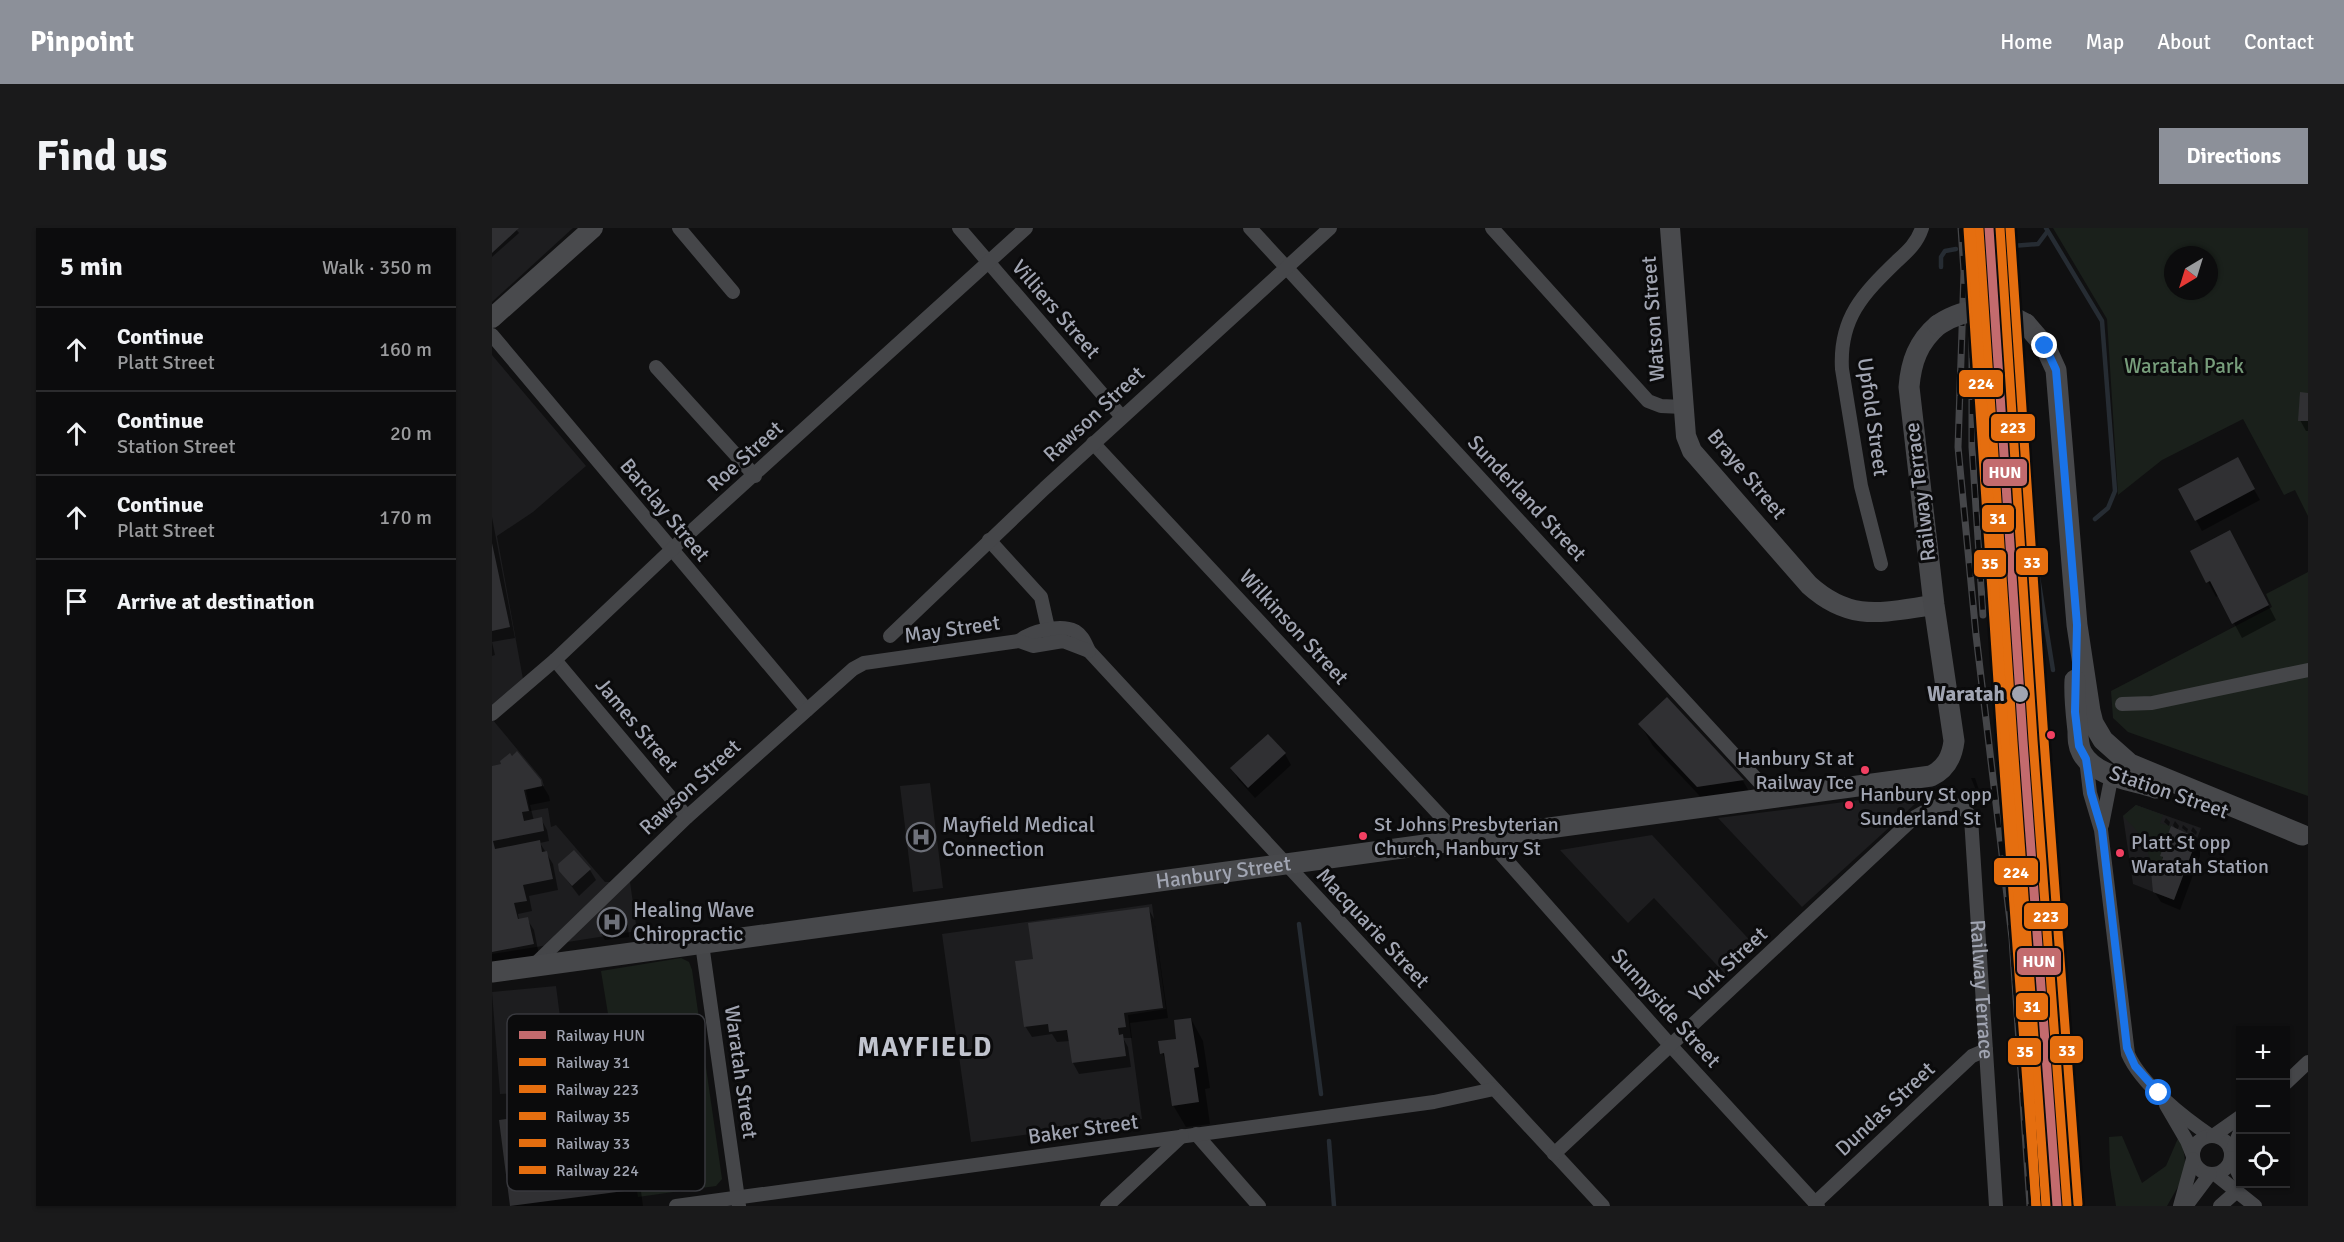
<!DOCTYPE html>
<html lang="en">
<head>
<meta charset="utf-8">
<style>
	:root { --surface:#0c0c0d; --page:#1a1a1b; --text:#f1f3f6; --muted:#9a9b9d; --line:#2c2c2e; --accent:#8c9099 }
	body { margin:0; font-family:Signika,sans-serif; background:var(--page); color:var(--text) }
	.controls { position:absolute; right:18px; bottom:18px; display:grid; overflow:hidden; border-radius:0px; box-shadow:0 2px 4px #0004 }
	.controls button { width:54px; height:54px; display:grid; place-items:center; padding:0; border:0; border-bottom:2px solid var(--line); background:var(--surface); color:var(--text); font:30px sans-serif }
	.compass { position:absolute; left:1672px; top:18px; width:54px; height:54px; border-radius:50%; background:var(--surface); box-shadow:0 2px 4px #0004; rotate:218deg }
	.stop { position:absolute; width:18px; height:18px; margin:-14px; border:4px solid #1a73e8; border-radius:50%; background:#fff }
	.stop.end { background:#1a73e8; border-color:#fff; box-shadow:0 2px 6px #0008 }
	.list { margin:0; padding:0; list-style:none }
	h2 { display:flex; justify-content:space-between; align-items:center; height:78px; margin:0; padding:0 24px; font-size:26px }
	h2 small { font-size:20px; font-weight:400; color:var(--muted) }
	.list li { display:grid; grid-template-columns:39px 1fr auto; gap:18px; align-items:center; box-sizing:border-box; height:84px; padding:0 24px; border-top:2px solid var(--line) }
	.list b { display:block; font-size:22px; white-space:nowrap }
	.list p { margin:0; font-size:20px; white-space:nowrap; color:var(--muted) }
	.list em { font-size:20px; font-style:normal; color:var(--muted) }
	.icon { flex:none; width:33px; height:33px; fill:none; stroke:currentColor; stroke-width:2; stroke-linecap:round; stroke-linejoin:round }
	.map { position:relative; flex:none; width:1816px; height:978px; overflow:hidden; border-radius:0px }
	header { display:flex; align-items:center; gap:36px; box-sizing:border-box; height:84px; padding:0 30px; background:var(--accent); color:#fff }
	header strong { font-size:28px }
	nav { display:flex; gap:33px; margin-inline-start:auto; font-size:21px }
	.intro { display:flex; align-items:center; justify-content:space-between; box-sizing:border-box; height:144px; padding:0 36px }
	h1 { margin:0; font-size:42px }
	.button { padding:15px 27px; border-radius:0px; background:var(--accent); color:#fff; font-size:21px; font-weight:700 }
	main { display:flex; gap:36px; padding:0 36px }
	aside { flex:1; background:var(--surface); border-radius:0px; box-shadow:0 2px 4px #0004 }
	.map>svg:first-child { display:block }
	.built { fill:#1d1d1f }
	.green { fill:#1a201b; fill-rule:evenodd }
	.shadow { fill:#0007 }
	.lines { fill:none; stroke-linecap:round; stroke-linejoin:round }
	.stream { stroke:#262c33; stroke-width:4.5 }
	.building { fill:#303033 }
	.street { stroke:#454649; stroke-width:14 }
	.secondary { stroke:#494a4d; stroke-width:20 }
	.primary { stroke:#47484b; stroke-width:21 }
	.rail-casing { stroke:#454649; stroke-width:7 }
	.rail { stroke:#0b0b0c; stroke-width:4.5; stroke-dasharray:14; stroke-linecap:butt }
	.primary-bridge { stroke:#47484b; stroke-width:21 }
	.rail-1-casing { stroke:#0b0b0c; stroke-width:14 }
	.rail-2-casing { stroke:#0b0b0c; stroke-width:14 }
	.rail-3-casing { stroke:#0b0b0c; stroke-width:14 }
	.rail-4-casing { stroke:#0b0b0c; stroke-width:14 }
	.rail-5-casing { stroke:#0b0b0c; stroke-width:14 }
	.rail-6-casing { stroke:#0b0b0c; stroke-width:14 }
	.rail-1 { stroke:#c36b6e; stroke-width:9 }
	.rail-2 { stroke:#e56e0f; stroke-width:9 }
	.rail-3 { stroke:#e56e0f; stroke-width:9 }
	.rail-4 { stroke:#e56e0f; stroke-width:9 }
	.rail-5 { stroke:#e56e0f; stroke-width:9 }
	.rail-6 { stroke:#e56e0f; stroke-width:9 }
	.route { stroke:#1a73e8; stroke-width:8 }
	.stop-dot { fill:#a1a5b2; stroke:#0b0b0c; stroke-width:2 }
	.bus-dot { fill:#f24062; stroke:#0b0b0c; stroke-width:2 }
	.labels { text-anchor:middle; dominant-baseline:central; stroke-width:6; stroke-linejoin:round; paint-order:stroke }
	.bus-label { font-size:20px; fill:#a1a5b2; stroke:#0b0b0c; text-anchor:start }
	.street-label { font-size:21px; fill:#a1a5b2; stroke:#0b0b0c }
	.park-label { font-size:21px; fill:#779d7b; stroke:#0b0b0c }
	.stop-label { font-size:21px; font-weight:bold; fill:#a1a5b2; stroke:#0b0b0c; text-anchor:end }
	.poi-label { font-size:21px; fill:#a1a5b2; stroke:#0b0b0c; text-anchor:start }
	.district-label { font-size:27px; font-weight:bold; letter-spacing:1.5px; fill:#c1c4ce; stroke:#0b0b0c }
	.key { fill:#0b0b0c; stroke:#38393e; stroke-width:1.5 }
	.key-label { font-size:16px; fill:#a1a5b2 }
	.line-badge { stroke:#0b0b0c; stroke-width:2 }
	.badge-label { font-size:16px; text-anchor:middle; font-weight:bold; fill:#fff }
</style>
</head>
<body>
<header>
<strong>Pinpoint</strong>
<nav><a>Home</a><a>Map</a><a>About</a><a>Contact</a></nav>
</header>
<div class="intro"><h1>Find us</h1><a class="button">Directions</a></div>
<main>
<aside>
<h2>5 min<small>Walk · 350 m</small></h2>
<ul class="list">
<li><svg class="icon" aria-label="ahead" viewBox="0 0 24 24"><path d="M12 20V5M6 11l6-6 6 6"/></svg><div><b>Continue</b><p>Platt Street</p></div><em>160 m</em></li>
<li><svg class="icon" aria-label="ahead" viewBox="0 0 24 24"><path d="M12 20V5M6 11l6-6 6 6"/></svg><div><b>Continue</b><p>Station Street</p></div><em>20 m</em></li>
<li><svg class="icon" aria-label="ahead" viewBox="0 0 24 24"><path d="M12 20V5M6 11l6-6 6 6"/></svg><div><b>Continue</b><p>Platt Street</p></div><em>170 m</em></li>
<li><svg class="icon" aria-label="arrive" viewBox="0 0 24 24"><path d="M6 21V4h12l-3 4 3 4H6"/></svg><div><b>Arrive at destination</b></div></li>
</ul>
</aside>
<div class="map">
<svg width="1816" height="978" viewBox="0 0 1816 978">
	<rect width="100%" height="100%" fill="#101011"/>
	<!-- built -->
	<g class="built">
		<path d="M0,0H81L0,74Z"/>
		<path d="M0,127L94,238L41,284L5,308L31,451L0,483Z"/>
		<path d="M0,491L50,551L52,558L34,562L38,583L56,580L59,599L64,597L113,654H138L145,703L0,726Z"/>
		<path d="M438,555L451,660L421,664L408,558Z"/>
		<path d="M1423,565L1424,575L1310,679L1226,590Z"/>
		<path d="M1644,577L1709,600L1682,672L1641,656L1631,588Z"/>
		<path d="M1160,607L1265,720L1235,748L1162,670L1136,695L1068,622Z"/>
		<path d="M660,676L674,781L636,787L650,891L479,914L450,706Z"/>
		<path d="M64,758L68,789L59,790V798L49,799L50,813H63L66,858L49,859V864L8,866L0,764Z"/>
	</g>
	<!-- green -->
	<g class="green">
		<path d="M1561,0H1816V288L1803,262L1792,267L1751,191L1670,232L1626,267L1615,91ZM1681,27H1717V63H1681Z"/>
		<path d="M1816,344V568L1636,504L1621,490L1619,463L1780,379L1774,366Z"/>
		<path d="M1644,577L1671,587L1668,595L1679,598L1667,647L1659,644C1657,614 1650,608 1631,588Z"/>
		<path d="M189,730L197,734L200,742L230,951L224,958L146,969L109,743Z"/>
		<path d="M1630,908L1650,955L1674,938L1687,908C1699,942 1692,948 1675,978H1624L1618,940L1617,909Z"/>
	</g>
	<!-- shadow -->
	<g class="shadow">
		<path d="M0,0H23L27,5L0,29Z"/>
		<path d="M1816,166V203H1814L1808,192Z"/>
		<path d="M1745,231L1768,272L1710,303L1688,262Z"/>
		<path d="M0,289L23,410L0,414L3,427L0,428Z"/>
		<path d="M1746,318L1784,392L1750,410L1727,367L1724,369L1700,323Z"/>
		<path d="M1546,433L1550,440L1553,483L1540,484L1536,477Z"/>
		<path d="M1175,471L1251,553L1263,574L1219,580L1161,518L1148,496Z"/>
		<path d="M776,508L793,526L799,537L763,570L746,551L740,540Z"/>
		<path d="M1512,511H1516L1520,523H1517Z"/>
		<path d="M0,539L48,553L57,568L58,573L38,577L42,593L49,591L55,602L57,613L48,615L61,636L66,662L37,668L40,683L26,686L27,693L35,691L42,702L47,727L0,736Z"/>
		<path d="M1479,550H1483L1487,562H1484Z"/>
		<path d="M1546,554H1549L1554,566H1551Z"/>
		<path d="M1674,590L1678,594L1677,598L1672,594Z"/>
		<path d="M1683,593L1687,598L1685,603L1702,611L1708,621V628L1688,682L1669,674L1662,663L1672,639L1670,628L1684,602L1681,597Z"/>
		<path d="M1691,597L1696,601L1695,604L1690,600Z"/>
		<path d="M1701,599L1705,604L1704,607L1699,603Z"/>
		<path d="M98,642L104,652L87,668L68,643Z"/>
		<path d="M656,680L662,691L676,790L638,795L640,810H631L636,819L639,839L587,846L581,835L578,813L565,814L560,806L540,809L533,798L543,732Z"/>
		<path d="M128,684L136,698L137,709L113,712L109,705Z"/>
		<path d="M699,791L711,813L718,860L713,861L718,896L694,899L681,877L675,835L670,825L686,812Z"/>
		<path d="M126,859L138,881L151,978H19L9,893L83,884Z"/>
	</g>
	<g class="lines">
		<!-- stream -->
		<g class="stream">
			<path d="M1554,0L1610,93L1623,263L1616,280L1603,291"/>
			<path d="M1507,19L1546,16L1555,4"/>
			<path d="M1449,39V29L1453,23L1464,21"/>
			<path d="M1555,332L1546,349L1561,442"/>
			<path d="M807,696L829,866"/>
			<path d="M837,913L842,978"/>
		</g>
	</g>
	<!-- building -->
	<g class="building">
		<path d="M0,0H27L0,25Z"/>
		<path d="M1808,164L1816,165V193H1806Z"/>
		<path d="M1746,229L1763,261L1703,293L1686,261Z"/>
		<path d="M1738,302L1777,377L1740,396L1718,353L1714,355L1698,323Z"/>
		<path d="M0,315L18,399L0,403Z"/>
		<path d="M1546,431L1550,477L1535,478L1531,432Z"/>
		<path d="M1175,469L1252,552L1205,559L1146,496Z"/>
		<path d="M776,506L794,525L756,560L738,540Z"/>
		<path d="M25,523L49,552L50,558L32,562L37,583L30,584L32,593L50,589L52,603L1,613L3,621L48,612L50,624L55,623L61,651L31,657L35,673L22,675L26,691L36,689L42,716L0,724V538L9,536L8,533L18,525L20,528Z"/>
		<path d="M1679,598L1703,609L1701,615L1703,616L1682,672L1661,664L1659,644L1667,647L1671,637L1669,636L1671,629L1668,628Z"/>
		<path d="M82,622L99,641L80,658L67,643L66,636Z"/>
		<path d="M657,679L671,780L632,785L634,799L626,800L627,807L631,806L634,828L580,835L575,802L557,804L556,796L532,799L523,733L541,731L536,695Z"/>
		<path d="M128,682L130,690H133L134,702L108,706L106,694L110,693L109,689L117,688V684Z"/>
		<path d="M699,790L707,839L702,840L707,874L680,878L672,825L668,826L666,813L684,811L682,792Z"/>
		<path d="M126,857L140,962L18,978L7,892L81,882L79,863Z"/>
	</g>
	<g class="lines">
		<!-- street -->
		<g class="street">
			<path d="M187,0L241,64"/>
			<path d="M467,0L630,189"/>
			<path d="M758,0L1281,569"/>
			<path d="M1000,0L1156,173L1169,178L1191,179"/>
			<path d="M0,107L315,482"/>
			<path d="M164,139L263,248"/>
			<path d="M601,215L971,612"/>
			<path d="M497,312L549,369L558,409"/>
			<path d="M1389,336L1369,258L1350,141C1347,90 1371,66 1405,33C1416,23 1425,15 1430,0"/>
			<path d="M398,408L553,260L838,0"/>
			<path d="M527,413C539,403 568,396 583,403C591,408 593,415 597,423L1111,978"/>
			<path d="M63,432L195,589"/>
			<path d="M1630,476L1660,475L1816,442"/>
			<path d="M0,486L63,432L193,309L534,0"/>
			<path d="M1594,531L1598,565L1609,602L1636,826C1649,856 1692,890 1719,908"/>
			<path d="M1610,597L1620,546"/>
			<path d="M994,609L1179,818L1326,978"/>
			<path d="M210,716L247,978"/>
			<path d="M41,738L195,589L361,441L372,435L527,413L541,418L571,413L597,423"/>
			<path d="M1794,855L1816,834"/>
			<path d="M1674,877L1695,913L1701,928"/>
			<path d="M704,906L767,978"/>
			<circle cx="1720" cy="927" r="19"/>
			<path d="M1721,908L1748,889"/>
			<path id="s1" d="M1062,926L1423,589C1443,577 1464,566 1479,590L1504,978"/>
			<path d="M1739,926L1748,904"/>
			<path d="M1739,930L1748,949"/>
			<path d="M1723,946L1763,978"/>
			<path d="M1323,975L1480,828L1494,822"/>
			<path d="M184,978L942,874L1002,861"/>
			<path d="M615,978L690,908"/>
			<path d="M1688,978L1701,931"/>
			<path d="M1694,978L1718,946"/>
			<path d="M1728,978L1745,963"/>
		</g>
		<!-- secondary -->
		<g class="secondary">
			<path d="M1178,0L1194,208L1200,223L1317,357C1359,395 1391,384 1442,377"/>
			<path d="M0,90L101,0"/>
		</g>
		<!-- primary -->
		<g class="primary">
			<path d="M1534,96L1553,118L1564,142L1585,397L1598,483L1601,495L1611,512L1638,536L1810,607"/>
			<path d="M1583,452C1582,469 1584,485 1586,503C1586,510 1586,518 1590,525C1603,549 1641,552 1664,560"/>
			<path id="s2" d="M0,744L1439,548C1454,541 1460,529 1462,513L1442,377L1417,159C1419,134 1426,114 1446,97"/>
		</g>
		<!-- rail casing -->
		<g class="rail-casing">
			<g id="rail">
				<path d="M1469,0L1472,44L1466,219L1484,407L1520,710L1538,978"/>
				<path d="M1480,60V219L1491,387"/>
				<path d="M1546,951L1547,978"/>
			</g>
		</g>
		<!-- rail -->
		<use href="#rail" class="rail"/>
		<!-- primary-bridge -->
		<path class="primary-bridge" d="M1446,97C1475,78 1504,78 1534,96"/>
		<!-- rail-1 casing -->
		<g class="rail-1-casing">
			<path id="rail-1" d="M1497,0L1531,513L1565,978"/>
		</g>
		<!-- rail-2 casing -->
		<g class="rail-2-casing">
			<path id="rail-2" d="M1487,1L1521,514L1554,978"/>
		</g>
		<!-- rail-3 casing -->
		<g class="rail-3-casing">
			<path id="rail-3" d="M1508,0L1541,512L1575,977"/>
		</g>
		<!-- rail-4 casing -->
		<g class="rail-4-casing">
			<path id="rail-4" d="M1476,1L1510,514L1544,978"/>
		</g>
		<!-- rail-5 casing -->
		<g class="rail-5-casing">
			<path id="rail-5" d="M1518,0L1552,512L1586,976"/>
		</g>
		<!-- rail-6 casing -->
		<g class="rail-6-casing">
			<path id="rail-6" d="M1479,1L1511,486L1530,719L1544,978"/>
		</g>
		<!-- rail-1 -->
		<use href="#rail-1" class="rail-1"/>
		<!-- rail-2 -->
		<use href="#rail-2" class="rail-2"/>
		<!-- rail-3 -->
		<use href="#rail-3" class="rail-3"/>
		<!-- rail-4 -->
		<use href="#rail-4" class="rail-4"/>
		<!-- rail-5 -->
		<use href="#rail-5" class="rail-5"/>
		<!-- rail-6 -->
		<use href="#rail-6" class="rail-6"/>
	</g>
	<g class="lines">
		<!-- route -->
		<path class="route" d="M1553,118L1564,142L1565,154L1585,397L1583,484L1587,518L1594,531L1599,565L1610,602L1635,820L1643,838L1667,865"/>
	</g>
	<!-- icons -->
	<defs>
		<g id="hospital-ring" transform="scale(1.5)"><circle r="9.5" fill="#0b0b0c" stroke="#6e717a" stroke-width="1.5"/><path d="M-5-5h3v3.5h4V-5h3V5h-3V1.5h-4V5h-3Z" fill="#6e717a"/></g>
	</defs>
	<g fill-rule="evenodd">
		<use href="#hospital-ring" x="429" y="609"/>
		<use href="#hospital-ring" x="120" y="694"/>
	</g>
	<!-- markers -->
	<circle class="stop-dot" cx="1528" cy="466" r="9"/>
	<g class="bus-dot">
		<circle cx="1559" cy="507" r="5"/>
		<circle cx="1373" cy="542" r="5"/>
		<circle cx="1357" cy="577" r="5"/>
		<circle cx="871" cy="608" r="5"/>
		<circle cx="1628" cy="625" r="5"/>
	</g>
	<g class="labels">
		<!-- bus labels -->
		<g class="bus-label">
			<text x="1362" y="530" text-anchor="end">Hanbury St at<tspan x="1362" dy="24">Railway Tce</tspan></text>
			<text x="1368" y="566">Hanbury St opp<tspan x="1368" dy="24">Sunderland St</tspan></text>
			<text x="882" y="596">St Johns Presbyterian<tspan x="882" dy="24">Church, Hanbury St</tspan></text>
			<text x="1639" y="614">Platt St opp<tspan x="1639" dy="24">Waratah Station</tspan></text>
		</g>
		<!-- street labels -->
		<g class="street-label">
			<text transform="translate(564 81) rotate(49)">Villiers Street</text>
			<text transform="translate(1161 91) rotate(-94)">Watson Street</text>
			<text transform="translate(602 186) rotate(-43)">Rawson Street</text>
			<text transform="translate(1381 189) rotate(82)">Upfold Street</text>
			<text transform="translate(253 228) rotate(-42)">Roe Street</text>
			<text transform="translate(1255 246) rotate(50)">Braye Street</text>
			<text transform="translate(1428 264) rotate(-97)">Railway Terrace</text>
			<text transform="translate(1035 270) rotate(47)">Sunderland Street</text>
			<text transform="translate(173 282) rotate(50)">Barclay Street</text>
			<text transform="translate(802 399) rotate(47)">Wilkinson Street</text>
			<text transform="translate(460 401) rotate(-8)">May Street</text>
			<text transform="translate(145 497) rotate(50)">James Street</text>
			<text transform="translate(198 559) rotate(-43)">Rawson Street</text>
			<text transform="translate(1677 564) rotate(19)">Station Street</text>
			<text stroke="none"><textPath href="#s2" startOffset="738">Hanbury Street</textPath></text>
			<text transform="translate(881 700) rotate(47)">Macquarie Street</text>
			<text transform="translate(1236 736) rotate(-43)">York Street</text>
			<text stroke="none"><textPath href="#s1" startOffset="730">Railway Terrace</textPath></text>
			<text transform="translate(1174 780) rotate(48)">Sunnyside Street</text>
			<text transform="translate(249 844) rotate(82)">Waratah Street</text>
			<text transform="translate(1393 881) rotate(-43)">Dundas Street</text>
			<text transform="translate(591 901) rotate(-8)">Baker Street</text>
		</g>
		<!-- park labels -->
		<g class="park-label">
			<text x="1692" y="138">Waratah Park</text>
		</g>
		<!-- stop labels -->
		<g class="stop-label">
			<text x="1513" y="466">Waratah</text>
		</g>
		<!-- poi labels -->
		<g class="poi-label">
			<text x="450" y="597">Mayfield Medical<tspan x="450" dy="24">Connection</tspan></text>
			<text x="141" y="682">Healing Wave<tspan x="141" dy="24">Chiropractic</tspan></text>
		</g>
		<!-- district labels -->
		<g class="district-label">
			<text x="433" y="819">MAYFIELD</text>
		</g>
	</g>
	<!-- legend -->
	<rect x="15" y="786" width="198" height="177" rx="9" class="key"/>
	<rect x="27" y="803" width="27" height="8" fill="#c36b6e"/>
	<rect x="27" y="830" width="27" height="8" fill="#e56e0f"/>
	<rect x="27" y="857" width="27" height="8" fill="#e56e0f"/>
	<rect x="27" y="884" width="27" height="8" fill="#e56e0f"/>
	<rect x="27" y="911" width="27" height="8" fill="#e56e0f"/>
	<rect x="27" y="938" width="27" height="8" fill="#e56e0f"/>
	<g class="key-label">
		<text x="64" y="813">Railway HUN</text>
		<text x="64" y="840">Railway 31</text>
		<text x="64" y="867">Railway 223</text>
		<text x="64" y="894">Railway 35</text>
		<text x="64" y="921">Railway 33</text>
		<text x="64" y="948">Railway 224</text>
	</g>
	<g class="line-badge">
		<rect x="1466" y="141" width="46" height="29" rx="6" fill="#e56e0f"/>
		<rect x="1498" y="185" width="46" height="29" rx="6" fill="#e56e0f"/>
		<rect x="1490" y="230" width="46" height="29" rx="6" fill="#c36b6e"/>
		<rect x="1489" y="276" width="34" height="29" rx="6" fill="#e56e0f"/>
		<rect x="1523" y="319" width="34" height="29" rx="6" fill="#e56e0f"/>
		<rect x="1481" y="321" width="34" height="29" rx="6" fill="#e56e0f"/>
		<rect x="1501" y="629" width="46" height="29" rx="6" fill="#e56e0f"/>
		<rect x="1531" y="674" width="46" height="28" rx="6" fill="#e56e0f"/>
		<rect x="1524" y="719" width="46" height="29" rx="6" fill="#c36b6e"/>
		<rect x="1523" y="764" width="34" height="29" rx="6" fill="#e56e0f"/>
		<rect x="1557" y="807" width="35" height="29" rx="6" fill="#e56e0f"/>
		<rect x="1515" y="809" width="35" height="29" rx="6" fill="#e56e0f"/>
	</g>
	<g class="badge-label">
		<text x="1489" y="161">224</text>
		<text x="1521" y="205">223</text>
		<text x="1513" y="250">HUN</text>
		<text x="1506" y="296">31</text>
		<text x="1540" y="340">33</text>
		<text x="1498" y="341">35</text>
		<text x="1524" y="650">224</text>
		<text x="1554" y="694">223</text>
		<text x="1547" y="739">HUN</text>
		<text x="1540" y="784">31</text>
		<text x="1575" y="828">33</text>
		<text x="1533" y="829">35</text>
	</g>
</svg>
<div class="controls">
<button>+</button>
<button>−</button>
<button><svg class="icon" aria-label="locate" viewBox="0 0 24 24"><circle cx="12" cy="12" r="6"/><path d="M12 2v4M12 18v4M2 12h4M18 12h4"/></svg></button>
</div>
<svg class="compass" viewBox="-18 -18 36 36"><path d="M0-13l5 13h-10z" fill="#e53935"/><path d="M0 13l5-13h-10z" fill="#9a9b9d"/></svg>
<div class="stop" style="left:1667px;top:865px"></div>
<div class="stop end" style="left:1553px;top:118px"></div>
</div>
</main>
</body>
</html>
